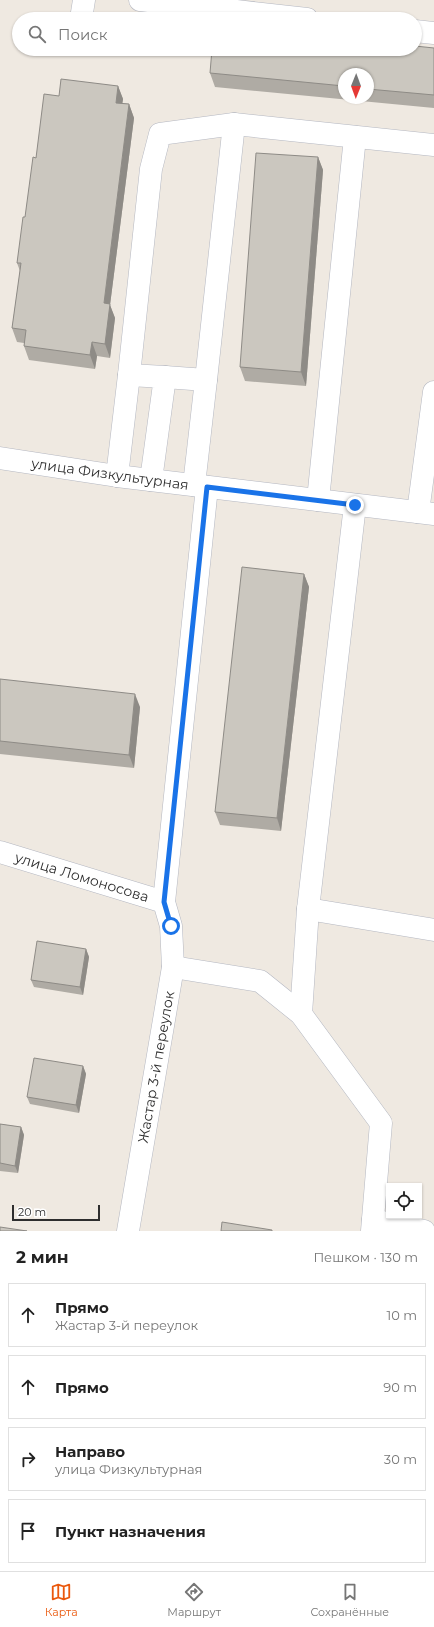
<!DOCTYPE html>
<html lang="ru">
<head>
<meta charset="utf-8">
<style>
	:root { --surface:#fff; --page:#f2f2f2; --text:#222; --muted:#767676; --line:#e0e0e0; --accent:#ea580c }
	body { margin:0; font-family:Montserrat,sans-serif; background:var(--page); color:var(--text) }
	.controls { position:absolute; right:12px; bottom:12px; display:grid; overflow:hidden; border-radius:0px; box-shadow:0 1px 3px #0004 }
	.controls button { width:36px; height:36px; display:grid; place-items:center; padding:0; border:0; border-bottom:1px solid var(--line); background:var(--surface); color:var(--text); font:20px sans-serif }
	.compass { position:absolute; left:338px; top:68px; width:36px; height:36px; border-radius:50%; background:var(--surface); box-shadow:0 1px 3px #0004; rotate:181deg }
	.scale { position:absolute; left:12px; bottom:10px; width:88px; box-sizing:border-box; padding-left:4px; border:2px solid #2e2e2e; border-top:0; font-size:11px; line-height:14px; white-space:nowrap; color:#2e2e2e; -webkit-text-stroke:3px #fff; paint-order:stroke }
	.stop { position:absolute; width:12px; height:12px; margin:-9px; border:3px solid #1a73e8; border-radius:50%; background:#fff }
	.stop.end { background:#1a73e8; border-color:#fff; box-shadow:0 1px 4px #0008 }
	.list { margin:0; padding:0; list-style:none }
	h2 { display:flex; justify-content:space-between; align-items:center; height:52px; margin:0; padding:0 16px; font-size:17px }
	h2 small { font-size:13px; font-weight:400; color:var(--muted) }
	.list li { display:grid; grid-template-columns:26px 1fr auto; gap:12px; align-items:center; box-sizing:border-box; height:64px; margin:0 8px 8px; padding:0 8px; border:1px solid var(--line); border-radius:0px }
	.list b { display:block; font-size:15px; white-space:nowrap }
	.list p { margin:0; font-size:13px; white-space:nowrap; color:var(--muted) }
	.list em { font-size:13px; font-style:normal; color:var(--muted) }
	.icon { flex:none; width:22px; height:22px; fill:none; stroke:currentColor; stroke-width:2; stroke-linecap:round; stroke-linejoin:round }
	.map { position:relative; flex:none; width:434px; height:1231px; overflow:hidden }
	.search { position:absolute; background:var(--surface); box-shadow:0 1px 3px #0004; left:12px; right:12px; top:12px; height:44px; display:flex; align-items:center; gap:10px; box-sizing:border-box; padding:0 14px; border-radius:22px; color:var(--muted); font-size:15px }
	.sheet { height:340px; background:var(--surface) }
	nav { display:flex; justify-content:space-around; align-items:center; box-sizing:border-box; height:56px; border-top:1px solid var(--line); background:var(--surface); font-size:11px; color:var(--muted) }
	nav a { display:grid; justify-items:center; gap:2px }
	nav .on { color:var(--accent) }
	.map>svg:first-child { display:block }
	.lines { fill:none; stroke-linecap:round; stroke-linejoin:round }
	.minor-casing { stroke:#b4b7c1; stroke-width:23 }
	.minor { stroke:#fff; stroke-width:22 }
	.wall { fill:#afaba4; fill-rule:evenodd }
	.shaded-wall { fill:#8e8b86 }
	.building { fill:#cbc7bf; stroke:#8e8b86 }
	.route { stroke:#1a73e8; stroke-width:5 }
	.labels { text-anchor:middle; dominant-baseline:central; stroke-width:3; stroke-linejoin:round; paint-order:stroke }
	.street-label { font-size:14px; fill:#2e2e2e; stroke:#fff }
</style>
</head>
<body>
<div class="map">
<svg width="434" height="1231" viewBox="0 0 434 1231">
	<rect width="100%" height="100%" fill="#efe9e1"/>
	<g class="lines">
		<!-- minor casing -->
		<g class="minor-casing">
			<g id="minor">
				<path d="M140,0L307,19"/>
				<path d="M81,19L84,0"/>
				<path d="M415,31L434,33"/>
				<path d="M165,377L206,380L234,124"/>
				<path d="M0,458L117,476L434,514"/>
				<path d="M117,476L129,375"/>
				<path d="M151,480L165,377L129,375L151,169L160,134L234,124L434,145"/>
				<path d="M194,485L206,380"/>
				<path d="M318,500L355,137"/>
				<path d="M418,512L434,392"/>
				<path d="M0,852L164,902"/>
				<path d="M308,909L355,505"/>
				<path d="M173,967L260,981L301,1014L381,1123L372,1231"/>
				<path d="M301,1014L308,909L434,930"/>
				<path d="M373,1220L424,1231"/>
				<path d="M128,1231L173,967L171,926L164,902L207,487"/>
			</g>
		</g>
		<!-- minor -->
		<use href="#minor" class="minor"/>
	</g>
	<!-- wall -->
	<g class="wall">
		<path d="M434,48V108L215,87L210,73ZM344,74H368V98H344Z"/>
		<path d="M118,86L123,99L122,103L129,104L134,118L110,305L115,318L110,358L97,356L95,369L29,360L24,346V343L17,342L12,328L20,271L17,263L36,158L59,96Z"/>
		<path d="M318,157L323,170L306,386L245,381L240,367Z"/>
		<path d="M304,574L309,587L281,831L220,825L215,812Z"/>
		<path d="M0,679L140,707L134,768L0,754Z"/>
		<path d="M86,949L89,957L83,995L34,987L31,980Z"/>
		<path d="M83,1066L86,1074L79,1113L30,1104L27,1097Z"/>
		<path d="M0,1124L21,1127L24,1135L18,1173L0,1171Z"/>
	</g>
	<!-- shaded-wall -->
	<g class="shaded-wall">
		<path d="M118,86L123,99L121,116L116,103Z"/>
		<path d="M129,104L134,118L110,305L115,318L110,358L105,344L104,303Z"/>
		<path d="M318,157L323,170L306,386L301,372Z"/>
		<path d="M92,342L97,356L95,369L90,355Z"/>
		<path d="M304,574L309,587L281,831L277,818Z"/>
		<path d="M135,694L140,707L134,768L129,755Z"/>
		<path d="M86,949L89,957L83,995L80,987Z"/>
		<path d="M83,1066L86,1074L79,1113L76,1105Z"/>
		<path d="M21,1127L24,1135L18,1173L15,1166Z"/>
	</g>
	<!-- building -->
	<g class="building">
		<path d="M415,46L434,48V95L368,89V74H344V86L210,73L212,49H415Z"/>
		<path d="M61,79L118,86L116,103L129,104L104,303L110,304L105,344L92,342L90,355L24,346L26,330L12,328L21,263H17L23,217H25L33,157L36,158L44,94L59,96Z"/>
		<path d="M256,153L318,157L301,372L240,367Z"/>
		<path d="M242,567L304,574L277,818L215,812Z"/>
		<path d="M0,679L135,694L129,755L0,741Z"/>
		<path d="M37,941L86,949L80,987L31,980Z"/>
		<path d="M34,1058L83,1066L76,1105L27,1097Z"/>
		<path d="M0,1124L21,1127L15,1166L0,1163Z"/>
		<path d="M222,1222L272,1230V1231H221Z"/>
		<path d="M0,1227L27,1231H0Z"/>
	</g>
	<g class="lines">
		<!-- route -->
		<path class="route" d="M171,926L164,902L207,487L355,505"/>
	</g>
	<g class="labels">
		<!-- street labels -->
		<g class="street-label">
			<text transform="translate(110 474) rotate(8)">улица Физкультурная</text>
			<text transform="translate(82 877) rotate(17)">улица Ломоносова</text>
			<text transform="translate(156 1067) rotate(-80)">Жастар 3-й переулок</text>
		</g>
	</g>
</svg>
<div class="controls">
<button><svg class="icon" aria-label="locate" viewBox="0 0 24 24"><circle cx="12" cy="12" r="6"/><path d="M12 2v4M12 18v4M2 12h4M18 12h4"/></svg></button>
</div>
<svg class="compass" viewBox="-18 -18 36 36"><path d="M0-13l5 13h-10z" fill="#e53935"/><path d="M0 13l5-13h-10z" fill="#767676"/></svg>
<div class="scale">20 m</div>
<div class="stop" style="left:171px;top:926px"></div>
<div class="stop end" style="left:355px;top:505px"></div>
<div class="search"><svg class="icon" aria-label="search" viewBox="0 0 24 24"><circle cx="10" cy="10" r="6"/><path d="M15 15l6 6"/></svg>Поиск</div>
</div>
<section class="sheet">
<h2>2 мин<small>Пешком · 130 m</small></h2>
<ul class="list">
<li><svg class="icon" aria-label="ahead" viewBox="0 0 24 24"><path d="M12 20V5M6 11l6-6 6 6"/></svg><div><b>Прямо</b><p>Жастар 3-й переулок</p></div><em>10 m</em></li>
<li><svg class="icon" aria-label="ahead" viewBox="0 0 24 24"><path d="M12 20V5M6 11l6-6 6 6"/></svg><div><b>Прямо</b></div><em>90 m</em></li>
<li><svg class="icon" aria-label="right" viewBox="0 0 24 24"><path d="M7 20v-9h11M14 6l5 5-5 5"/></svg><div><b>Направо</b><p>улица Физкультурная</p></div><em>30 m</em></li>
<li><svg class="icon" aria-label="arrive" viewBox="0 0 24 24"><path d="M6 21V4h12l-3 4 3 4H6"/></svg><div><b>Пункт назначения</b></div></li>
</ul>
</section>
<nav>
<a class="on"><svg class="icon" aria-label="map" viewBox="0 0 24 24"><path d="M3 6l6-2 6 2 6-2v14l-6 2-6-2-6 2zM9 4v14M15 6v14"/></svg>Карта</a>
<a><svg class="icon" aria-label="directions" viewBox="0 0 24 24"><path d="M12 3l9 9-9 9-9-9zM9 14v-3h6M13 9l2 2-2 2"/></svg>Маршрут</a>
<a><svg class="icon" aria-label="saved" viewBox="0 0 24 24"><path d="M7 4h10v16l-5-4-5 4z"/></svg>Сохранённые</a>
</nav>
</body>
</html>
